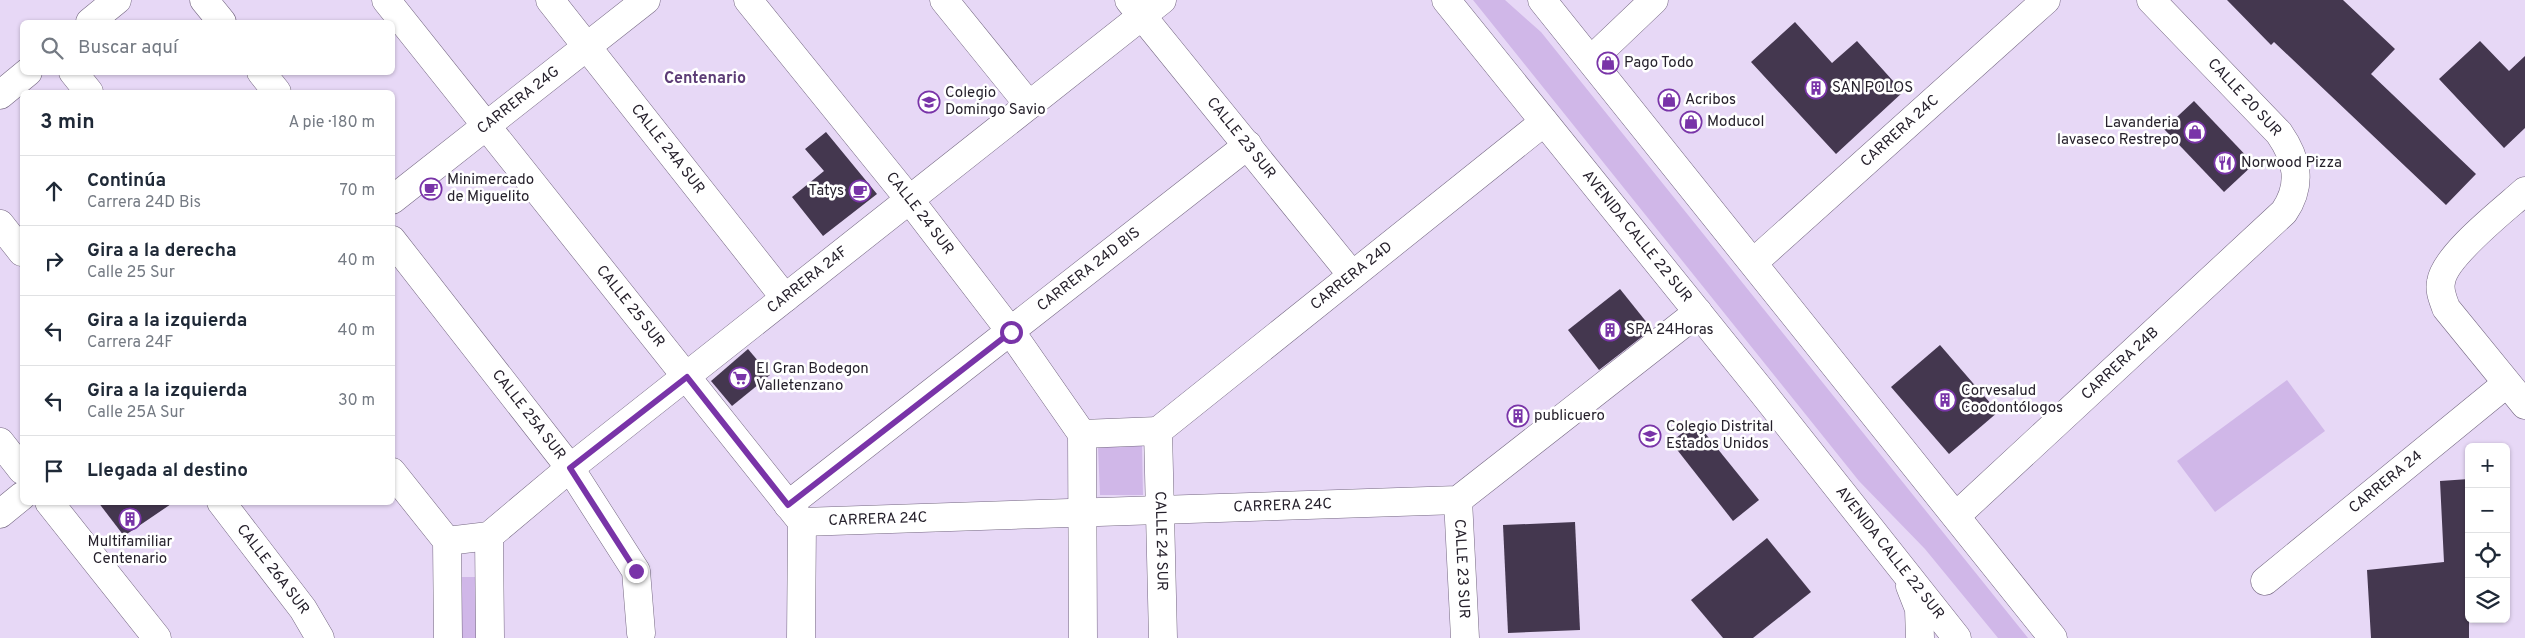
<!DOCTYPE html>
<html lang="es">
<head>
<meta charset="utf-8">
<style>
	:root { --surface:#fff; --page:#f2f2f3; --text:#1f2937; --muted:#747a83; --line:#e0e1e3 }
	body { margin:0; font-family:Overpass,sans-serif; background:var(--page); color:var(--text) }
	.controls { position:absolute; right:15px; bottom:15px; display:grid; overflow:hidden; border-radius:8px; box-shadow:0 1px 4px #0004 }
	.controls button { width:45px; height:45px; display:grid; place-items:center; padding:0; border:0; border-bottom:1px solid var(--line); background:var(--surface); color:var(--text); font:25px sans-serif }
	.stop { position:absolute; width:15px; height:15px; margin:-11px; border:4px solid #7934a8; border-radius:50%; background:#fff }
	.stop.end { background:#7934a8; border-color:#fff; box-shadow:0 1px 5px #0008 }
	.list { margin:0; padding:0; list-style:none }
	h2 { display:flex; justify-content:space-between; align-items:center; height:65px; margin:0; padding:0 20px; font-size:21px }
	h2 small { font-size:16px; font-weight:400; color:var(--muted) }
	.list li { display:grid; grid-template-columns:32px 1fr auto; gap:15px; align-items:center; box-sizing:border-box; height:70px; padding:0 20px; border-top:1px solid var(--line) }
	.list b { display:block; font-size:19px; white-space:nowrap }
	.list p { margin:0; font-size:16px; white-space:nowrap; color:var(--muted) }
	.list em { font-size:16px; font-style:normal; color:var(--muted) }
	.icon { flex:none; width:28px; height:28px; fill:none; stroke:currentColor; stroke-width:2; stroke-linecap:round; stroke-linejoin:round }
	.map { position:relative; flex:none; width:2525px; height:638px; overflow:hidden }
	.search { position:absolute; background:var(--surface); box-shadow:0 1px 4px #0004; left:20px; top:20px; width:375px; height:55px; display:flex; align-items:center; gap:12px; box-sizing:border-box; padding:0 18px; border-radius:8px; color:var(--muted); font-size:19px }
	.panel { position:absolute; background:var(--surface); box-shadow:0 1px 4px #0004; left:20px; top:90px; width:375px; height:415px; border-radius:8px }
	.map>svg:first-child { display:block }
	.green { fill:#d0b7e8 }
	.building { fill:#44374f }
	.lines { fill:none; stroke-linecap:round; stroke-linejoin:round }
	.minor-casing { stroke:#746781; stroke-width:29 }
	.major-casing { stroke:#746781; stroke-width:29 }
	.minor { stroke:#fff; stroke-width:28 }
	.major { stroke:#fff; stroke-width:28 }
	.route { stroke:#7934a8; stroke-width:6 }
	.labels { text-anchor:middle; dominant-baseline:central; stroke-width:5; stroke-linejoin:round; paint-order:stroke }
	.poi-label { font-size:15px; fill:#26212c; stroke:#fff; text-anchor:start }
	.street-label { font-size:15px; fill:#26212c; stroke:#fff }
	.neighbourhood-label { font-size:16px; font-weight:bold; fill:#5c3c76; stroke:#fff }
</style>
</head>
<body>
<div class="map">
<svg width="2525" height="638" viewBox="0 0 2525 638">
	<rect width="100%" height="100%" fill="#e7d8f6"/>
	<!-- green -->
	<g class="green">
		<path d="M1473,0H1505L1541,32L2028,638H1998L1925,549L1859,481Z"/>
		<path d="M2287,380L2325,431L2215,512L2177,461Z"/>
		<path d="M1142,446L1143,495H1100L1098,447Z"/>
		<path d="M458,577H476V638H459Z"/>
	</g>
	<!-- building -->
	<g class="building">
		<path d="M2227,0H2343L2395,49L2371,74L2476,174L2446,205L2274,42L2271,45Z"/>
		<path d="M1795,22L1832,63L1857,41L1903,92L1836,154L1751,62Z"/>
		<path d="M2480,41L2509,71L2525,56V128L2504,148L2439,79Z"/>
		<path d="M2194,101L2254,164L2224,192L2164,129Z"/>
		<path d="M826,132L877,194L823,236L792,197L824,171L805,149Z"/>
		<path d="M1620,289L1652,329L1599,370L1568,330Z"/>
		<path d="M1940,345L1998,412L1949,454L1891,387Z"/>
		<path d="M748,349L770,375L732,406L711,381Z"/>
		<path d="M1696,422L1759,500L1733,521L1671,442Z"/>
		<path d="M2469,479V638H2371L2367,570L2444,562L2440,481Z"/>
		<path d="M98,502H174L124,536Z"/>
		<path d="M1575,522L1580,630L1508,633L1503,525Z"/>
		<path d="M1767,538L1811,592L1753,638H1723L1691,600Z"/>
	</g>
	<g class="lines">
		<!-- minor casing -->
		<g class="minor-casing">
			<g id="minor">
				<path d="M204,0L222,22"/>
				<path id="s1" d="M386,0L802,522L801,638"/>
				<path id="s2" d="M550,0L785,298"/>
				<path id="s3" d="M748,0L909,199L1011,332L1082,434L1083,638"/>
				<path d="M944,0L1029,105"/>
				<path id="s4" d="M1129,0L1352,275"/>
				<path d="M90,22L117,0"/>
				<path d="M1591,60L1654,0"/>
				<path d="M73,72L89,92"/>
				<path d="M261,72L277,92"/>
				<path d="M0,95L28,72"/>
				<path d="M2525,191C2505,209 2444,256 2441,282C2439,291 2443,299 2446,308L2525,405"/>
				<path id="s5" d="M392,200L646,0"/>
				<path d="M0,224L22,252"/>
				<path id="s6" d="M392,240L570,468L636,571L641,633"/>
				<path id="s7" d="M1754,262L2046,0"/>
				<path id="s8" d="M1158,431L1544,122"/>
				<path id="s9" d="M1158,431L1163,638"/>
				<path d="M1082,434L1158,431"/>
				<path d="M0,442L22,470"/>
				<path d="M392,472L447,541L448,638"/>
				<path id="s10" d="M1458,500L1465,638"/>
				<path d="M49,502L157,638"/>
				<path id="s11" d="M221,502L303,609L320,638"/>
				<path id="s12" d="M788,505L1248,145"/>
				<path d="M0,514L22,496"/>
				<path id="s13" d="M1956,516L2284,212C2303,184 2297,159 2279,133L2151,0"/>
				<path id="s14" d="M802,522L1458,500L1698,312"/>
				<path d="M489,536L490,638"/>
				<path id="s15" d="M447,541L489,536L570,468L1162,0"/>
				<path id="s16" d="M2265,581L2506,384"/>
			</g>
		</g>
		<!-- major casing -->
		<g class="major-casing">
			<g id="major">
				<path id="s17" d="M1446,0L1759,388L1957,638"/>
				<path d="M1542,0L2053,638"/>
				<path d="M1910,586L1919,609L1920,638"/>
			</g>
		</g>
		<!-- minor -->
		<use href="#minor" class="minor"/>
		<!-- major -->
		<use href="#major" class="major"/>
	</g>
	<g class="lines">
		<!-- route -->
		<path class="route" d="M636,571L570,468L687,377L788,505L1011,332"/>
	</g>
	<!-- icons -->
	<defs>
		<g id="shop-ring" transform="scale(1.125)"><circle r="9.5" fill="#fff" stroke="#7934a8" stroke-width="1.5"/><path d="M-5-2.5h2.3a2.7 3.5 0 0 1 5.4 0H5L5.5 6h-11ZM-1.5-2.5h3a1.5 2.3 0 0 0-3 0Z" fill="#7934a8"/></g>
		<g id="building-ring" transform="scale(1.125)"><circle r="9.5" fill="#fff" stroke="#7934a8" stroke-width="1.5"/><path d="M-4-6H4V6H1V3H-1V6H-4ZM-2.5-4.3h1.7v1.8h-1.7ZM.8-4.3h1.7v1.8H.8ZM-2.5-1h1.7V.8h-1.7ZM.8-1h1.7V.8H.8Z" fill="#7934a8"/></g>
		<g id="school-ring" transform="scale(1.125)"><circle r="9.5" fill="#fff" stroke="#7934a8" stroke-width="1.5"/><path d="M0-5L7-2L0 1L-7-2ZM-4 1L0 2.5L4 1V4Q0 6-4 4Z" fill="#7934a8"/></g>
		<g id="restaurant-ring" transform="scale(1.125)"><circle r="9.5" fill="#fff" stroke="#7934a8" stroke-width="1.5"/><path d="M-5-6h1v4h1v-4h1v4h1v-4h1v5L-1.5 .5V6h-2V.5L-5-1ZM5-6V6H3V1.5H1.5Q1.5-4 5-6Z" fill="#7934a8"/></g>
		<g id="cafe-ring" transform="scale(1.125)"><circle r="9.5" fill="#fff" stroke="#7934a8" stroke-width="1.5"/><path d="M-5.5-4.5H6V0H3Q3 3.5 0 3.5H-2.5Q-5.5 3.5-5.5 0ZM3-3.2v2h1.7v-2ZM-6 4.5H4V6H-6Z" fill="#7934a8"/></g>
		<g id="supermarket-ring" transform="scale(1.125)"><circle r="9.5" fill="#fff" stroke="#7934a8" stroke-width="1.5"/><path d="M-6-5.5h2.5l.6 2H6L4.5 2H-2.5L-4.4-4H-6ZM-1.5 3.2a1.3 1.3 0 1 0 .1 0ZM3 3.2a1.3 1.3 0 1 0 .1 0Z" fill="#7934a8"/></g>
	</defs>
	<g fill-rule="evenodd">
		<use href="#shop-ring" x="1608" y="63"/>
		<use href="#building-ring" x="1816" y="88"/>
		<use href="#shop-ring" x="1669" y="100"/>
		<use href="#school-ring" x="929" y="102"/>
		<use href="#shop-ring" x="1691" y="122"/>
		<use href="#shop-ring" x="2195" y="132"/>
		<use href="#restaurant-ring" x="2225" y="163"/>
		<use href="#cafe-ring" x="431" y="189"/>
		<use href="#cafe-ring" x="860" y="191"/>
		<use href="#building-ring" x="1610" y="330"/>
		<use href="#supermarket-ring" x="740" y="378"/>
		<use href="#building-ring" x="1945" y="400"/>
		<use href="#building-ring" x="1518" y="416"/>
		<use href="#school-ring" x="1650" y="436"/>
		<use href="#building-ring" x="130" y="519"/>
	</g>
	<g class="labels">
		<!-- poi labels -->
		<g class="poi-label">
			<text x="1624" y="63">Pago Todo</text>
			<text x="1832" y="88">SAN POLOS</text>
			<text x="945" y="93">Colegio<tspan x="945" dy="17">Domingo Savio</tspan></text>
			<text x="1685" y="100">Acribos</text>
			<text x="1707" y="122">Moducol</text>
			<text x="2179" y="123" text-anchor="end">Lavanderia<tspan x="2179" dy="17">lavaseco Restrepo</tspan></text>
			<text x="2241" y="163">Norwood Pizza</text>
			<text x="447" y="180">Minimercado<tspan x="447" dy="17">de Miguelito</tspan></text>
			<text x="844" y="191" text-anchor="end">Tatys</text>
			<text x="1626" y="330">SPA 24Horas</text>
			<text x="756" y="369">El Gran Bodegon<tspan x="756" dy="17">Valletenzano</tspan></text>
			<text x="1961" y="391">Corvesalud<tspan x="1961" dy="17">Coodontólogos</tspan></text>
			<text x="1534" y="416">publicuero</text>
			<text x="1666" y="427">Colegio Distrital<tspan x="1666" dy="17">Estados Unidos</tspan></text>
			<text x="130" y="542" text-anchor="middle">Multifamiliar<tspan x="130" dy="17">Centenario</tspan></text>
		</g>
		<!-- street labels -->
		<g class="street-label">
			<text transform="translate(2244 98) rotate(47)">CALLE 20 SUR</text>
			<text stroke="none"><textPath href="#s5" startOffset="161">CARRERA 24G</textPath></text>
			<text stroke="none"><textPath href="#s7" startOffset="196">CARRERA 24C</textPath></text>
			<text stroke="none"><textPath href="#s4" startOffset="178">CALLE 23 SUR</textPath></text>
			<text stroke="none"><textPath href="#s2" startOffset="190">CALLE 24A SUR</textPath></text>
			<text stroke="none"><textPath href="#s3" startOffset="274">CALLE 24 SUR</textPath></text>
			<text stroke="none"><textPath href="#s17" startOffset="304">AVENIDA CALLE 22 SUR</textPath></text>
			<text stroke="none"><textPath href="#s12" startOffset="382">CARRERA 24D BIS</textPath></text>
			<text stroke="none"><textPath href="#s8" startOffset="248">CARRERA 24D</textPath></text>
			<text stroke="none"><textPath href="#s15" startOffset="451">CARRERA 24F</textPath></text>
			<text stroke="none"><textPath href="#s1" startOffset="392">CALLE 25 SUR</textPath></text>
			<text stroke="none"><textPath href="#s13" startOffset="224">CARRERA 24B</textPath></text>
			<text stroke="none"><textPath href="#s6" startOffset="222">CALLE 25A SUR</textPath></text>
			<text stroke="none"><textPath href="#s16" startOffset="156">CARRERA 24</textPath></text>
			<text stroke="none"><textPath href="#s14" startOffset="481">CARRERA 24C</textPath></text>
			<text stroke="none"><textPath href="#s14" startOffset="76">CARRERA 24C</textPath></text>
			<text stroke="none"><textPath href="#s9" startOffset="110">CALLE 24 SUR</textPath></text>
			<text stroke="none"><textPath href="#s17" startOffset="709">AVENIDA CALLE 22 SUR</textPath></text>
			<text stroke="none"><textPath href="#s11" startOffset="85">CALLE 26A SUR</textPath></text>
			<text stroke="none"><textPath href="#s10" startOffset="69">CALLE 23 SUR</textPath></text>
		</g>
		<!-- neighbourhood labels -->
		<g class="neighbourhood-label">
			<text x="705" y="79">Centenario</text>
		</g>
	</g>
</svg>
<div class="controls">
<button>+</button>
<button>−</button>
<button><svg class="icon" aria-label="locate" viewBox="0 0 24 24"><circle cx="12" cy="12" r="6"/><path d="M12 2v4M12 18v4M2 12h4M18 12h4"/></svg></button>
<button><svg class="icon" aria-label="layers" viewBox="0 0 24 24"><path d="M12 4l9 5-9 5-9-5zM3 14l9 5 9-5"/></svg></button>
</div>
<div class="stop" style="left:1011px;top:332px"></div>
<div class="stop end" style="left:636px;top:571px"></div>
<div class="search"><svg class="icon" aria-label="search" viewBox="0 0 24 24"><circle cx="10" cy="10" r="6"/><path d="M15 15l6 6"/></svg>Buscar aquí</div>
<section class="panel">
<h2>3 min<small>A pie · 180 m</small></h2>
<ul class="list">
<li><svg class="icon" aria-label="ahead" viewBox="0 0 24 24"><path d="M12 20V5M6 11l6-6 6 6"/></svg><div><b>Continúa</b><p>Carrera 24D Bis</p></div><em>70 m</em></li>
<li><svg class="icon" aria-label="right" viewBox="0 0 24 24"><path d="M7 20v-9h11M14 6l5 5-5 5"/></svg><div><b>Gira a la derecha</b><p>Calle 25 Sur</p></div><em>40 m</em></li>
<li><svg class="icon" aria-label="left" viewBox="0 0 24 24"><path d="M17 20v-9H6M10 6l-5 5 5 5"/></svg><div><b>Gira a la izquierda</b><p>Carrera 24F</p></div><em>40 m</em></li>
<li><svg class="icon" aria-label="left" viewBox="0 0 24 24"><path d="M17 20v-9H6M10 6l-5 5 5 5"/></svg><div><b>Gira a la izquierda</b><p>Calle 25A Sur</p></div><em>30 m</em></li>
<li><svg class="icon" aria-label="arrive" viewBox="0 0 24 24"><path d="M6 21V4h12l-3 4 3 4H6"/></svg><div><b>Llegada al destino</b></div></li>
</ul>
</section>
</div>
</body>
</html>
